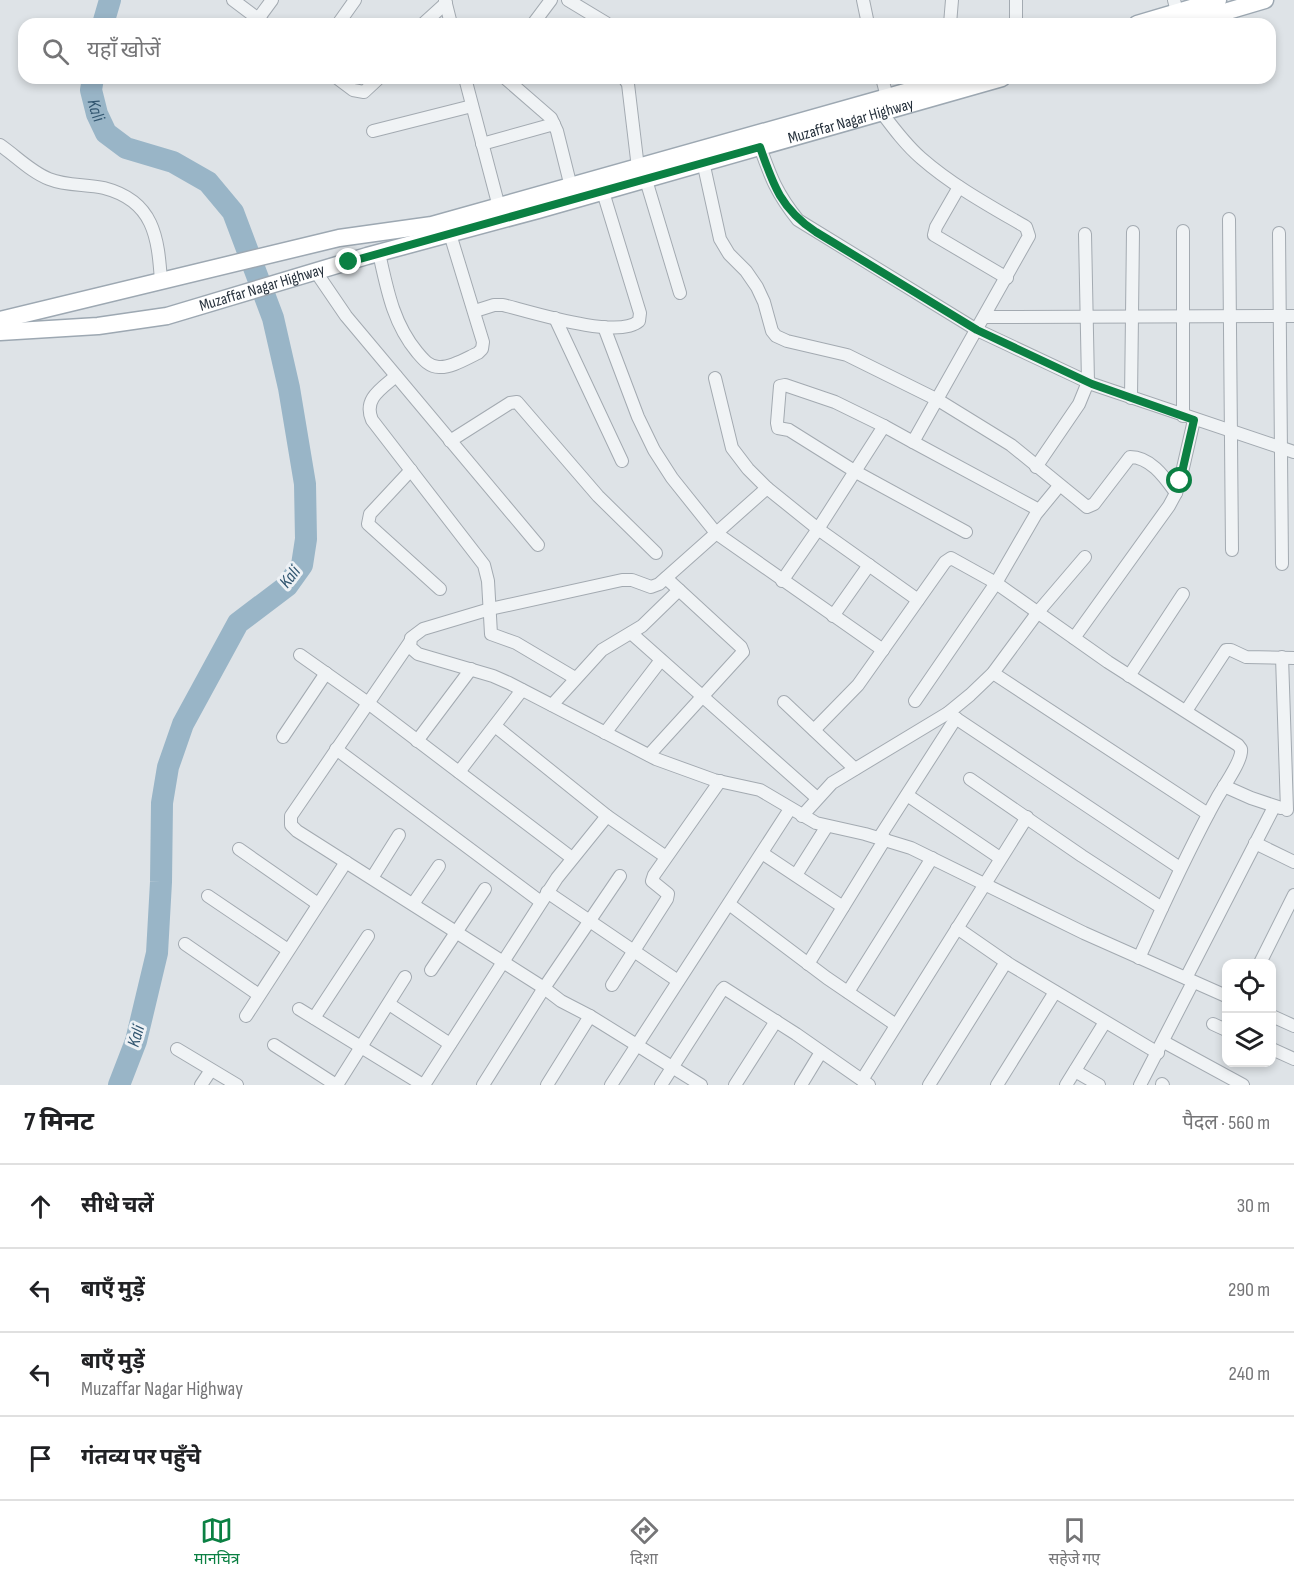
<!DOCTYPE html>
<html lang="hi">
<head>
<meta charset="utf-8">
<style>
	:root { --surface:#fff; --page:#f6f6f6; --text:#202124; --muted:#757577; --line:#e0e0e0; --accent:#0b8043 }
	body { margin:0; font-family:"Sofia Sans Condensed","Noto Sans Devanagari",sans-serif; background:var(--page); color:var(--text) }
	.controls { position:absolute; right:18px; bottom:18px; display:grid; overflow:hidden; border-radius:12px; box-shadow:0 3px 9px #0003 }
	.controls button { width:54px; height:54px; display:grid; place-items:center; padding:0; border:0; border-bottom:2px solid var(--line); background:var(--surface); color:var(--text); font:30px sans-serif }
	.stop { position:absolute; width:18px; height:18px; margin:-14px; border:4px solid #0b8043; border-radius:50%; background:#fff }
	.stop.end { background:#0b8043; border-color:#fff; box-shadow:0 2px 6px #0008 }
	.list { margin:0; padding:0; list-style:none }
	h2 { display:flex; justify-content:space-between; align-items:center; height:78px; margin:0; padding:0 24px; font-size:26px }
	h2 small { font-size:20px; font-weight:400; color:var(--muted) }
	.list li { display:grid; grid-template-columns:39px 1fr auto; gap:18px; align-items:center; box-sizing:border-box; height:84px; padding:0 24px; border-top:2px solid var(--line) }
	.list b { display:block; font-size:22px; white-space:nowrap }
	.list p { margin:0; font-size:20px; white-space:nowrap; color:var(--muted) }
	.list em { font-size:20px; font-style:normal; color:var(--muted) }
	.icon { flex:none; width:33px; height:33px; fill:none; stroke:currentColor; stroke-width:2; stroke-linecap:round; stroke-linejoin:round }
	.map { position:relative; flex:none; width:1294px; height:1085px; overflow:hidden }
	.search { position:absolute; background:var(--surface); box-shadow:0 3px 9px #0003; left:18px; right:18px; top:18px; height:66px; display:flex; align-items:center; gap:15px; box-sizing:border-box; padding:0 21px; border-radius:18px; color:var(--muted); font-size:22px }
	.sheet { height:414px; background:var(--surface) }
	nav { display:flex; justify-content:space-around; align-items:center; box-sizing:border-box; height:84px; border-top:2px solid var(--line); background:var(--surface); font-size:16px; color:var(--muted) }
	nav a { display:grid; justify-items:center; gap:3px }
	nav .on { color:var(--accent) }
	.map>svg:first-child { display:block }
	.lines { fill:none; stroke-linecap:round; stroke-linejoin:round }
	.river { stroke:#99b5c7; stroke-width:22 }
	.minor-casing { stroke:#a3aab1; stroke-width:14 }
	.major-casing { stroke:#9da8b2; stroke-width:19 }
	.minor { stroke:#f0f3f5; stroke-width:12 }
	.major { stroke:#fff; stroke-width:16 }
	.route { stroke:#0b8043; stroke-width:8 }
	.labels { text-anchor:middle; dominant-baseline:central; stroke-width:6; stroke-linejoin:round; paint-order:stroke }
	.street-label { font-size:16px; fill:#27323d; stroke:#edf1f5 }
	.water-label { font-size:18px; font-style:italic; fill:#325670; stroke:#edf1f5 }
</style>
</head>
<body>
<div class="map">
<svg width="1294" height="1085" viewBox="0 0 1294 1085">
	<rect width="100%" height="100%" fill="#dee3e7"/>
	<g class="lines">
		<!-- river -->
		<g class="river">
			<path d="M103,24L110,0"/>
			<path id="s1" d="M93,78L91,90L97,114L106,133L126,148L173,162L208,182L233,212L273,318L289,388L305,484L306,539L302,565L287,586L238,623L183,724L168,767L162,803L161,882L157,953L136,1041L119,1085"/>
		</g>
		<!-- minor casing -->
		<g class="minor-casing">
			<g id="minor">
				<path d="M233,0L265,24"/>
				<path d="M445,0L451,24"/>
				<path d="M568,0L606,23"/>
				<path d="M863,0L868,24"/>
				<path d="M1016,0V24"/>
				<path d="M1174,0L1177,12"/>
				<path d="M258,19L272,0"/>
				<path d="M338,24L355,0"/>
				<path d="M423,24L446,3"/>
				<path d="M533,24L551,0"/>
				<path d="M950,24L952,0"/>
				<path d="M337,78L353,90L364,92L379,78"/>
				<path d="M465,78L499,207"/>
				<path d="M505,78L551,118L557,131L571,187"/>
				<path d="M624,78L628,84L638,168"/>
				<path d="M882,78L887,97"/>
				<path d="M882,113C894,129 906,145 921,158C953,186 990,206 1026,227L1029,236L913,442L884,426L818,529L767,488L659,584L651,587L632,580H622L490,609L423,629L411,638L410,647L418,654L493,676L509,683L656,759L714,780L760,790L816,823L865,834L911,848L1084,933L1226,996"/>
				<path d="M373,131L472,106"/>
				<path d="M482,144L554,124"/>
				<path d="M0,145C16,156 31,172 49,179C66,186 86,184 104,188C154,201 158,237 161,281"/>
				<path d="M760,147C771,178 777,194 798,220L977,330L1092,384L1294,452"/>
				<path d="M702,157L720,239L729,254L746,271L757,287L764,302L772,331L776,336L787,341L847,355L938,400L1011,445L1087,507L1094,504L1130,457C1151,457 1165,478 1176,493"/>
				<path d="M646,180L680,293"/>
				<path d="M959,187L936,227L934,235L1007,278"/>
				<path d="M1229,219L1232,550"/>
				<path d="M1279,233L1282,564"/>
				<path d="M379,253C387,289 393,323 417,352C423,359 429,367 439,367C451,368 467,358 478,353L482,349L483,342L450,234"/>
				<path d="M316,272L346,316L538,545"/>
				<path d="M475,311L494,305H503C531,312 618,340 639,321L640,313L603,192"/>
				<path d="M984,317L1294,316"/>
				<path d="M555,318L622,461"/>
				<path d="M604,327L638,417L654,450L672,478L716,533L883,650"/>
				<path d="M396,376C381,389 363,399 372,420L484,565L488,581L491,634L516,643L575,678"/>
				<path d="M715,378L732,448L748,469L767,488"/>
				<path d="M1131,398L1133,232"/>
				<path d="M1183,416V231"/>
				<path d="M884,426L835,402L785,385L780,386L777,423L778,428L789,430L856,472L966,532"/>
				<path d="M450,441L510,403L517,402L598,496L656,553"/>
				<path d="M913,442L1039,510"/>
				<path d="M1036,467L1079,404L1088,382L1085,234"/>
				<path d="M411,470L370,514L368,524L440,589"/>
				<path d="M782,581L818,529L918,600"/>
				<path d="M833,616L869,565"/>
				<path d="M631,633L817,798"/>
				<path d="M1074,638L1169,506L1176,493L1180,481L1194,420"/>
				<path d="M410,642L291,816V825L297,831L544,988L561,1001L590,1016L701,1085"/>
				<path d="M300,655L368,703L572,858"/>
				<path d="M1282,657L1287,810"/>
				<path d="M993,673L1208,814"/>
				<path d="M1129,676L1183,594"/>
				<path d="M915,701L996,583L1036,514L1059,486"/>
				<path d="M784,702L855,769"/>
				<path d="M552,705L602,650L642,626L679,590"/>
				<path d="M1186,711L1226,650H1231L1246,657L1294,658"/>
				<path d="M948,713L1180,868"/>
				<path d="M495,726L607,816L666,857"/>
				<path d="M814,730L858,685L945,562L951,558L996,583L1108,662L1238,745L1241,749C1243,760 1223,787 1217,798C1188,850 1164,904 1139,958"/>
				<path d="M605,733L661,660"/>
				<path d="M283,737L326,673"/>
				<path d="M417,741L471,669"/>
				<path d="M336,749L541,902"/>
				<path d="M649,755L743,652L741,647L666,578"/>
				<path d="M459,772L522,690"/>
				<path d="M970,779L1082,856L1162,908"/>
				<path d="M1224,786L1251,798L1281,808"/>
				<path d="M907,795L1000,858"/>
				<path d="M802,816L832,783L948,713L970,695L993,673L1038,612L1085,557"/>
				<path d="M879,838L956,718"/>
				<path d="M1255,843L1294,862"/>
				<path d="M239,849L318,904"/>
				<path d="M762,853L843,907"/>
				<path d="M796,875L827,826"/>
				<path d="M372,878L399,835"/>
				<path d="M547,892L678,981"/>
				<path d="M208,896L288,950"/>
				<path d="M413,904L439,866"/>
				<path d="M729,904L827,978L896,1025"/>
				<path d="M957,928L1009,964L1158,1053"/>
				<path d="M185,944L259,995"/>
				<path d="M1260,963L1294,895"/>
				<path d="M808,964L885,839"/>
				<path d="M431,970L485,889"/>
				<path d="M1186,978L1274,807"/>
				<path d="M612,985L667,899L668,894L652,881L654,875L720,781"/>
				<path d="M848,992L932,858"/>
				<path d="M389,1004L450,1044"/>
				<path d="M299,1009L423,1085"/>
				<path d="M246,1016L346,862"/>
				<path d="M1272,1016L1294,1026"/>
				<path d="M314,1018L368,936"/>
				<path d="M1213,1024L1226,1030"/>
				<path d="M1164,1042L1243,1085"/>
				<path d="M274,1045L336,1085"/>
				<path d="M177,1049L237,1085"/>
				<path d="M1272,1049L1294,1059"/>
				<path d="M1075,1071L1099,1085"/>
				<path d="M862,1080L1027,817"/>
				<path d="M1162,1084L1163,1085"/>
				<path d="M201,1085L211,1070"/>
				<path d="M337,1085L405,977"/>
				<path d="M424,1085L557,878L607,816"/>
				<path d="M483,1085L544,988L620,876"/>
				<path d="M547,1085L590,1016"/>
				<path d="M611,1085L790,809"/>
				<path d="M661,1085L722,990L724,988L796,1034L869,1085"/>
				<path d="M735,1085L776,1021"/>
				<path d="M801,1085L821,1052"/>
				<path d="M929,1085L1006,962"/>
				<path d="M997,1085L1055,992"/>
				<path d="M1066,1085L1105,1022"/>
				<path d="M1140,1085L1193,982"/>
			</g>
		</g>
		<!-- major casing -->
		<g class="major-casing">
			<g id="major">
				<path d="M1137,24L1218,0"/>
				<path d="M1184,24L1265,0"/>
				<path d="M0,320L339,238L432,225L955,78"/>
				<path id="s2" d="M0,332L98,326L167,316L367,256L538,210L1002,78"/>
			</g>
		</g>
		<!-- minor -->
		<use href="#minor" class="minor"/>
		<!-- major -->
		<use href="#major" class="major"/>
	</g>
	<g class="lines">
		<!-- route -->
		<path class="route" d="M349,262L760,147C773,185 781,209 816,232L977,330L1092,384L1194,420L1180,481"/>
	</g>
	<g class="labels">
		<!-- street labels -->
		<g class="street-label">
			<text stroke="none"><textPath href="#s2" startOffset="879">Muzaffar Nagar Highway</textPath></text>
			<text stroke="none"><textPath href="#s2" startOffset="267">Muzaffar Nagar Highway</textPath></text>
		</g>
		<!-- water labels -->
		<g class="water-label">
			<text stroke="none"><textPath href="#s1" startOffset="33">Kali</textPath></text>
			<text transform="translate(290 577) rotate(-52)">Kali</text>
			<text transform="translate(136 1036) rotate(-74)">Kali</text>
		</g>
	</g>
</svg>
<div class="controls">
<button><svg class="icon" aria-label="locate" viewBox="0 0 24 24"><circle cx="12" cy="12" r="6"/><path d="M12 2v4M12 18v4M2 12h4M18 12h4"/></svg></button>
<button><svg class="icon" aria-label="layers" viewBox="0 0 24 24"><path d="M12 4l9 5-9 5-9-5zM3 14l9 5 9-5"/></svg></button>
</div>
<div class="stop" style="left:1180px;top:481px"></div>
<div class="stop end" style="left:349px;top:262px"></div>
<div class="search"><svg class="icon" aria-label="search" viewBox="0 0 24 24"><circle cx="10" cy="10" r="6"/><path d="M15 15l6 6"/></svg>यहाँ खोजें</div>
</div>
<section class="sheet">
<h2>7 मिनट<small>पैदल · 560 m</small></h2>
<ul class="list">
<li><svg class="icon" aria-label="ahead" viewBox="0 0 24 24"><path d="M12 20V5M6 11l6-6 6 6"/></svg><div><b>सीधे चलें</b></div><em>30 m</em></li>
<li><svg class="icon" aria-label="left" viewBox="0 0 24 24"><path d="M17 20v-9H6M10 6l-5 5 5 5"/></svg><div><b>बाएँ मुड़ें</b></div><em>290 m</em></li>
<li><svg class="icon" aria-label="left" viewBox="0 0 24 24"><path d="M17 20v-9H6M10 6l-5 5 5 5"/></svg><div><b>बाएँ मुड़ें</b><p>Muzaffar Nagar Highway</p></div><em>240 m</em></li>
<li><svg class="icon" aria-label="arrive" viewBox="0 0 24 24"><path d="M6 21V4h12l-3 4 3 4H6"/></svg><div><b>गंतव्य पर पहुँचे</b></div></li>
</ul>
</section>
<nav>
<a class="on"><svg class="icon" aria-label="map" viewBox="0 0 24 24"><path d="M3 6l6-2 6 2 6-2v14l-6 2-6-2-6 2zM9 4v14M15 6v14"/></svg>मानचित्र</a>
<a><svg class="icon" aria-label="directions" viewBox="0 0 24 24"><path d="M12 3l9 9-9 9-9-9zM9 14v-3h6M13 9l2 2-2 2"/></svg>दिशा</a>
<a><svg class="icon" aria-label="saved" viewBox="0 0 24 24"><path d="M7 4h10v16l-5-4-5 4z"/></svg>सहेजे गए</a>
</nav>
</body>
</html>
